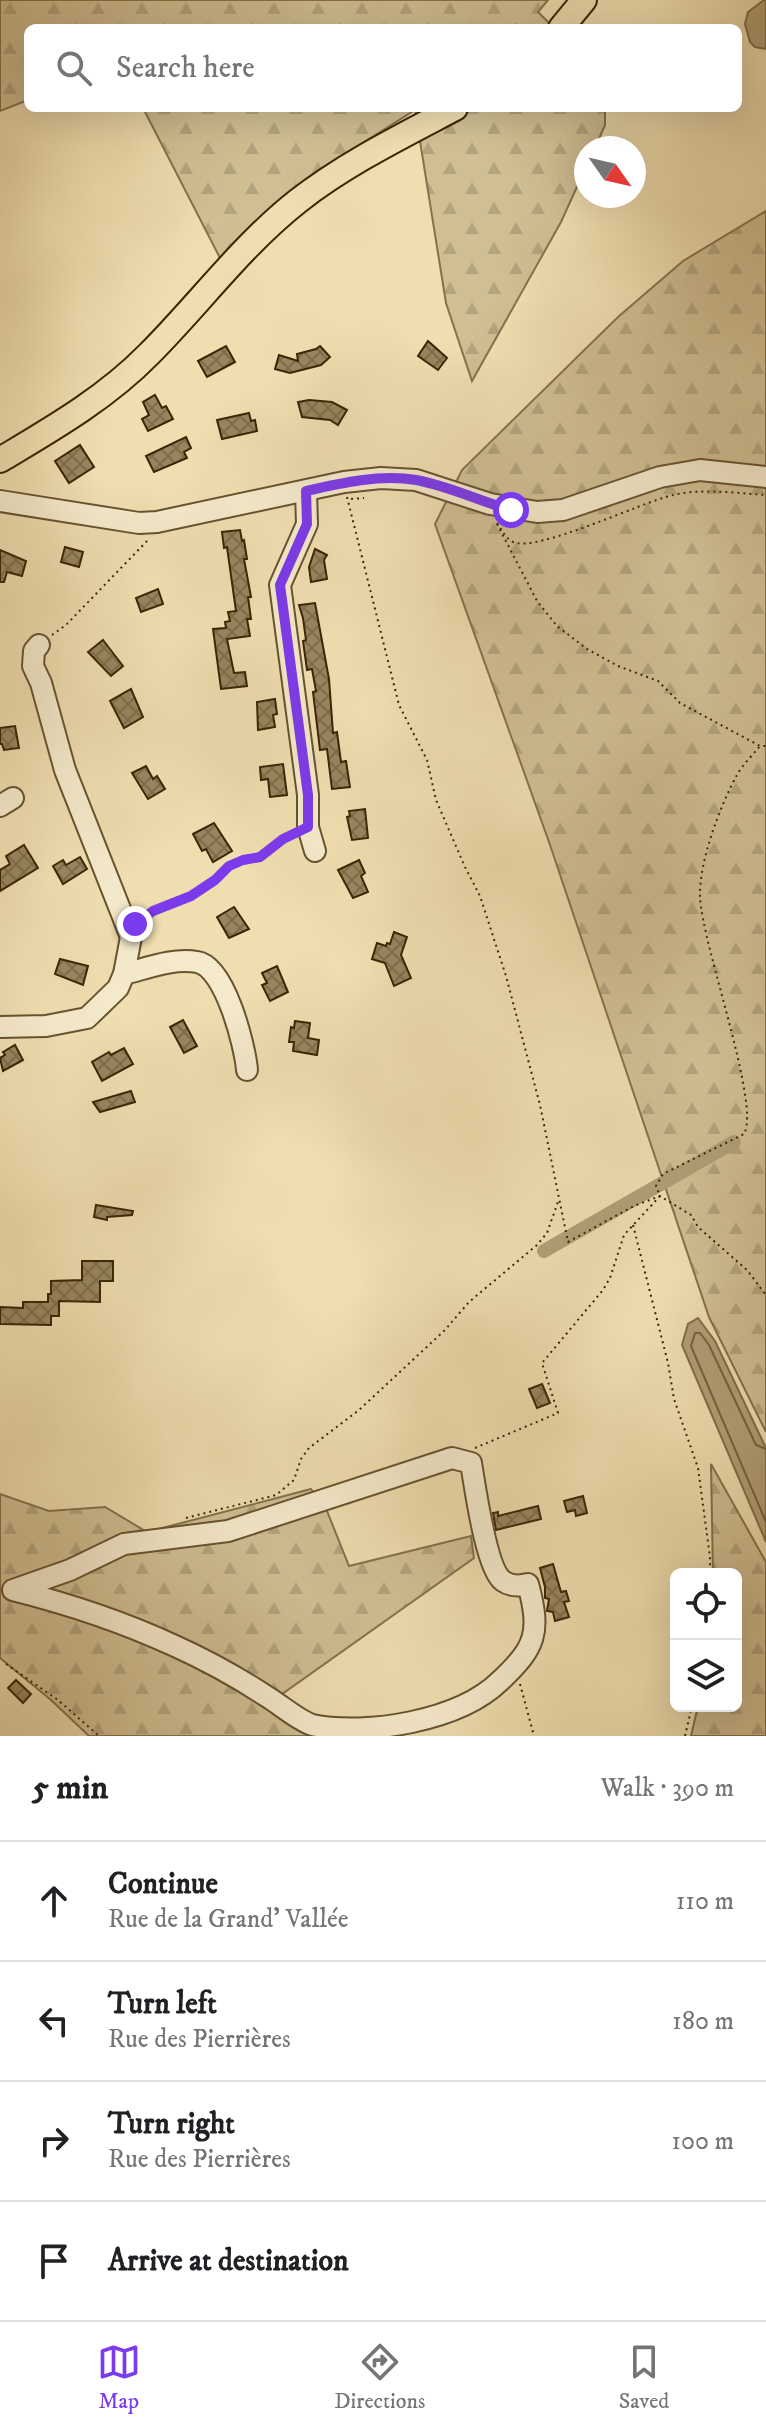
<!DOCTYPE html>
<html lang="en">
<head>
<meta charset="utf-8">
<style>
	:root { --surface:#fff; --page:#f6f6f6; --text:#202124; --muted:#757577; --line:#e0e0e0; --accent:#7c3aed }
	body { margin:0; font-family:"IM FELL DW Pica",serif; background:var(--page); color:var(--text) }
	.controls { position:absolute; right:24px; bottom:24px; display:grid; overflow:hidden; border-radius:12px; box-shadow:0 8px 32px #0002 }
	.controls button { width:72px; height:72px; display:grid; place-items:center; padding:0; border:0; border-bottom:2px solid var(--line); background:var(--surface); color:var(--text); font:40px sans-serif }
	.compass { position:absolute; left:574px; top:136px; width:72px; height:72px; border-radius:50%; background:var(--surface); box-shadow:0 8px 32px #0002; rotate:124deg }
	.stop { position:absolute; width:24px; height:24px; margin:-18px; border:6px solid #7c3aed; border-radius:50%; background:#fff }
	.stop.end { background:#7c3aed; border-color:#fff; box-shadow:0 2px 8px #0008 }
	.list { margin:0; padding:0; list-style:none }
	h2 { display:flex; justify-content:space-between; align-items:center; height:104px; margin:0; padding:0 32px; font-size:34px }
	h2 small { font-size:26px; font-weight:400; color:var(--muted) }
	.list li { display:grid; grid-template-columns:52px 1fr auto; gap:24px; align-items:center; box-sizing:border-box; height:120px; padding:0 32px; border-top:2px solid var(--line) }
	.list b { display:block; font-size:30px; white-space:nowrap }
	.list p { margin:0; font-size:26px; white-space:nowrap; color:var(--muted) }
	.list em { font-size:26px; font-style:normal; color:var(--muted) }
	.icon { flex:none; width:44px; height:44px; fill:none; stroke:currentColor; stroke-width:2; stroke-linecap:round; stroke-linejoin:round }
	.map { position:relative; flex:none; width:766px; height:1736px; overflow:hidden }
	.search { position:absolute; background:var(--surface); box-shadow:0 8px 32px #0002; left:24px; right:24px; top:24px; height:88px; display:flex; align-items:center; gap:20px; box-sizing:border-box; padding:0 28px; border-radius:12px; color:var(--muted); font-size:30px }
	.sheet { height:584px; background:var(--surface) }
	nav { display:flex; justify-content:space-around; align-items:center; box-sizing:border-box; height:112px; border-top:2px solid var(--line); background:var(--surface); font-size:22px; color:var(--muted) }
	nav a { display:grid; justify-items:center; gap:4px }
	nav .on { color:var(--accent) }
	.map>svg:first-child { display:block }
	.forest { fill:url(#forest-firs); stroke:#85724c; stroke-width:2 }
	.water { fill:#b19f76; stroke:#816e49; stroke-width:2 }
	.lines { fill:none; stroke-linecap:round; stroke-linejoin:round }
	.shore { stroke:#76623e; stroke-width:2 }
	.canal { stroke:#b19f76; stroke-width:14 }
	.building { fill:url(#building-cross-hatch); stroke:#3a2505; stroke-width:2 }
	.minor-casing { stroke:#675330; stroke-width:24 }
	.major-casing { stroke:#3a2505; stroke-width:28 }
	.path { stroke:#3a2505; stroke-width:2; stroke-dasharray:2 4; stroke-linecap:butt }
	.minor { stroke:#f5eacc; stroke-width:20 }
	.major { stroke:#efdeb0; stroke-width:24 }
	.route { stroke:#7c3aed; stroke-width:10 }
</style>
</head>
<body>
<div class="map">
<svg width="766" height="1736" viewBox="0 0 766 1736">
	<defs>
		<pattern id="forest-firs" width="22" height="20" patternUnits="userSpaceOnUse" patternTransform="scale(2)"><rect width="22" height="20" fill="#d0bf93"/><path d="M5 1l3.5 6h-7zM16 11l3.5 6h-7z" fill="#b3a47d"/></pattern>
		<pattern id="building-cross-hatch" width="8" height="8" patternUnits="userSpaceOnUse" patternTransform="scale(2)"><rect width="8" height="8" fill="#98855e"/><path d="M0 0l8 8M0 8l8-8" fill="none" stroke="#7d6d4c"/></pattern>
	</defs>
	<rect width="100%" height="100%" fill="#efdeb0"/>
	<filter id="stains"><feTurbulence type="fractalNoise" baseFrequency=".0025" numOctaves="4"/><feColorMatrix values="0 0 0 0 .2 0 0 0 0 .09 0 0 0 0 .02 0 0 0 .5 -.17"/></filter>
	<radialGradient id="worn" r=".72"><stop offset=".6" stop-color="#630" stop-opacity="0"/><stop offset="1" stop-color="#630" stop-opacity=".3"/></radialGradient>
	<!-- forest -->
	<g class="forest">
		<path d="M0,0H548L538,12L554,28H28V100L0,111Z"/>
		<path d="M143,108H605V125L595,148H586V167L561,222L472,381L446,303L415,110L325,167L220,258Z"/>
		<path d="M766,211V1432L709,1317L549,842L435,524L462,470L618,317L683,261Z"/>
		<path d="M711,1464L766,1562V1736H691L698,1706H736V1574H713Z"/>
		<path d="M311,1489L327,1511L349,1566L471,1536L474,1558L278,1697L310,1736H89L51,1700L0,1658V1494L49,1511L105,1507L147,1532Z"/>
	</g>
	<!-- water -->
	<g class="water">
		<path d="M764,0H766V49L755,47L750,42L745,24L748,12Z"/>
		<path d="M698,1318L715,1341L766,1448V1542L682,1345L688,1324Z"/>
	</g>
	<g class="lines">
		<!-- shore -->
		<path class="shore" d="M766,1449L756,1445L709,1345L700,1333H695L691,1346L766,1522"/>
		<!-- canal -->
		<path class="canal" d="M544,1251L734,1142"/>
	</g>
	<!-- building -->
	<g class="building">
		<path d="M428,341L447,358L438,370L418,356Z"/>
		<path d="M226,346L235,362L207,377L198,361Z"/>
		<path d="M320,346L330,357L321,365L290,373L275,369L279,355L298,361L297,354L316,349Z"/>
		<path d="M155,395L162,408L166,406L173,419L148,431L142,419L149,415L143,402Z"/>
		<path d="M309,400L332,402L347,410L338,425L330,420L302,417L298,402Z"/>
		<path d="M249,413L251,421L255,420L257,431L222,439L217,420Z"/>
		<path d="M186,437L191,448L184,452L187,458L154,472L146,456Z"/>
		<path d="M80,445L94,467L69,483L55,461Z"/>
		<path d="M240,530L242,541L244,540L247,559H244L251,597H248L251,619H247L250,636L227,639L234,673L245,672L247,686L221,689L213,629L226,628L225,622L230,621L228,612L236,611L227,547L224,548L222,532Z"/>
		<path d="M65,547L83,552L79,567L61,562Z"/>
		<path d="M315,549L327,555L324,560L327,579L311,582L309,567Z"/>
		<path d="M0,550L26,561L22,576L7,572L4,582H0Z"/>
		<path d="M158,589L163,604L141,612L136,598Z"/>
		<path d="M315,603L329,679L333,733L337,732L341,762L346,761L350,787L332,789L327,749L320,750L313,692L316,691L312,669L307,670L303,641L306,640L303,618L299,605Z"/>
		<path d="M103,640L123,666L111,676L88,652Z"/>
		<path d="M131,689L143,717L124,728L110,701Z"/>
		<path d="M275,699L277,714L273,715L275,727L258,730L257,702Z"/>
		<path d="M15,726L19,748L4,750L2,744H0V728Z"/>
		<path d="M283,764L287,795L270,797L268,779L261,780L260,767Z"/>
		<path d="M146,766L153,779L157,776L165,789L148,799L132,773Z"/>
		<path d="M365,809L368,838L352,840L347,817L350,816L349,811Z"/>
		<path d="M214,823L232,851L213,862L206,849L202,851L193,834Z"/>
		<path d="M24,845L38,868L0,891V870L10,864L6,856Z"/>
		<path d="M80,857L87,869L63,884L53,866L63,860L66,865Z"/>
		<path d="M359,860L365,873L361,876L368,892L353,898L338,870Z"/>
		<path d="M234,907L249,929L229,938L217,917Z"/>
		<path d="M394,932L407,937L401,955L411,978L394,986L385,963L372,959L377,943L386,946L387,943L390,944Z"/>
		<path d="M60,959L88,966L83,985L55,974Z"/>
		<path d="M277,966L288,992L270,1001L262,985L267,983L262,973Z"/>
		<path d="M183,1020L197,1046L184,1053L170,1027Z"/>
		<path d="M295,1021L310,1023L308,1038L319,1040L317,1055L293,1051L294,1042H289L291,1027L294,1028Z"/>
		<path d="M15,1045L23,1060L3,1071L0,1058L5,1055L3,1052Z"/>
		<path d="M124,1048L133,1064L102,1081L92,1062L109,1052L111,1055Z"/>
		<path d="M131,1091L135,1102L100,1112L93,1102Z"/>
		<path d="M96,1205L133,1211L132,1215L107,1217V1220L94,1217Z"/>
		<path d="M82,1261H113V1281H100V1302L59,1301V1316H51V1325L0,1324V1307L23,1308V1302H48V1294H51V1281L82,1280Z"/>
		<path d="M542,1384L550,1403L537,1408L529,1389Z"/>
		<path d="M583,1496L587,1513L576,1516L575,1510L567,1512L564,1501Z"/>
		<path d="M538,1506L541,1519L496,1530L493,1513L498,1512V1516Z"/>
		<path d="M553,1564L561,1592L566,1591L569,1601L564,1602L569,1617L555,1621L553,1612L547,1611L549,1599L545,1598V1587L540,1568Z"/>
		<path d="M16,1680L31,1694L23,1703L8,1688Z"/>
	</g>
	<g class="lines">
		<!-- minor casing -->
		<g class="minor-casing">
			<g id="minor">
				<path d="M306,491L307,524L280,585L308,795V827L315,851"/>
				<path d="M0,501L139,523L157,522L344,482L381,478L416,480L490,504L537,512L563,510L660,477L700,470L766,477"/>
				<path d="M0,806L13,798"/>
				<path d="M124,974C148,968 173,958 197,962C225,966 245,1046 247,1070"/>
				<path d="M0,1027L46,1026L87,1018L118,988L124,974L131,937L65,770L41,683L33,666L34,651L39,645"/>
				<path d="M452,1458L471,1463C475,1486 486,1569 503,1581C510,1586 520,1586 528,1584C541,1633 536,1647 500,1681C459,1721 367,1736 312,1725C296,1719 281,1705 266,1696C237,1677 206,1660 175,1646C123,1622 69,1604 13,1590L70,1570L124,1544L228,1531Z"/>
			</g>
		</g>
		<!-- major casing -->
		<g class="major-casing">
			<g id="major">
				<path d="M561,28L584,0"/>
				<path d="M0,460C52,429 106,398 149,354C199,304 242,245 298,201C345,164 402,136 455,108"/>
			</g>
		</g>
		<!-- path -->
		<g class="path">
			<path d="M347,497L399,705L427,760L436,800L465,867L480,896L506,976L540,1105L568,1242L634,1206L660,1196L691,1215L698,1227L747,1270L766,1295"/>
			<path d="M351,499L364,498"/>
			<path d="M497,523C502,530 505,538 513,542C536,553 642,502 673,495C703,488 735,493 766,495"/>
			<path d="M497,524L537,601L557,626L587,649L618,666L658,681L680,703L760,746H766"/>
			<path d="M52,635L66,625L147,541"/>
			<path d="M141,920C157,908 175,904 192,895C208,887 218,873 232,865C242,859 253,860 262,856C274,850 281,840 293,834"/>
			<path d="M633,1225L668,1363L674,1399L698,1468L710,1557V1574"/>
			<path d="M475,1448L558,1413L542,1363L603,1290L610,1278L624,1235L660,1196L656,1186L663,1174L744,1134C761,1105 702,945 700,897C699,861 720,806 737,775C743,764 753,755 760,746"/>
			<path d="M186,1518L276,1495L294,1480L301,1459L309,1448L359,1410L445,1330L469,1302L537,1245L547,1233L559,1199"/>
			<path d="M6,1664L58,1700L99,1736"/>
			<path d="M520,1684L534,1736"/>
			<path d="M685,1736L692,1706"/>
		</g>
		<!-- minor -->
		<use href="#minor" class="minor"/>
		<!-- major -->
		<use href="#major" class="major"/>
	</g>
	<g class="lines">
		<!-- route -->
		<path class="route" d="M135,924L153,911L191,896L215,880L229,866L243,860L260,857L283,839L308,827V795L280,585L307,524L306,491C341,483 380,474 416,480C449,486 479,501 511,510"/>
	</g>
	<rect width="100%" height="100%" filter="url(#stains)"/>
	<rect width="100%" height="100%" fill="url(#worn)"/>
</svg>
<div class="controls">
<button><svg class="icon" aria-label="locate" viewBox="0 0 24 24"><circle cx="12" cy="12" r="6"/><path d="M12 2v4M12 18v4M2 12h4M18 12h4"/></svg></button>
<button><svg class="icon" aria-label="layers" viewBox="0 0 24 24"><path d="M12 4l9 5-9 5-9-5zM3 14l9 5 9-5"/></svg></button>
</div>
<svg class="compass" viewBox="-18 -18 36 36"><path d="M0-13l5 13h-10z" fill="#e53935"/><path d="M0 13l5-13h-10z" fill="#757577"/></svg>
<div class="stop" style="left:511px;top:510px"></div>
<div class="stop end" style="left:135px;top:924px"></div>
<div class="search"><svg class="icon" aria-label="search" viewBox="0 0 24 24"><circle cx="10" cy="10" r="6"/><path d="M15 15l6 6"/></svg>Search here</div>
</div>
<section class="sheet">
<h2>5 min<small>Walk · 390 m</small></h2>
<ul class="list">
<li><svg class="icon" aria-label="ahead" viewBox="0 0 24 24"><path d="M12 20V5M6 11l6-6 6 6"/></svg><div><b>Continue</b><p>Rue de la Grand’ Vallée</p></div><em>110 m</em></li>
<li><svg class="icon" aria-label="left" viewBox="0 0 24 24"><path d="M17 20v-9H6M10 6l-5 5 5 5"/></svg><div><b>Turn left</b><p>Rue des Pierrières</p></div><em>180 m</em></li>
<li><svg class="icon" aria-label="right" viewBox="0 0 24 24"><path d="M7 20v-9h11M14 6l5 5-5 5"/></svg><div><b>Turn right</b><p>Rue des Pierrières</p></div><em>100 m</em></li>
<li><svg class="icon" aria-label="arrive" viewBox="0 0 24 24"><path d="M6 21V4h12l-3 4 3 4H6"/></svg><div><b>Arrive at destination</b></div></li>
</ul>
</section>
<nav>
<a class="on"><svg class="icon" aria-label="map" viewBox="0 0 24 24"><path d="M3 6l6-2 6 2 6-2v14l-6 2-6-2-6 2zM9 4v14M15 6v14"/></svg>Map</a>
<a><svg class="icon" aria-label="directions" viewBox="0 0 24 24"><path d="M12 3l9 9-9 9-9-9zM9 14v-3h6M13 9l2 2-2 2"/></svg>Directions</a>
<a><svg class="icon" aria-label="saved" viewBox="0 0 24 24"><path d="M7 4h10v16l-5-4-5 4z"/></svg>Saved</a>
</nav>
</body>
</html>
